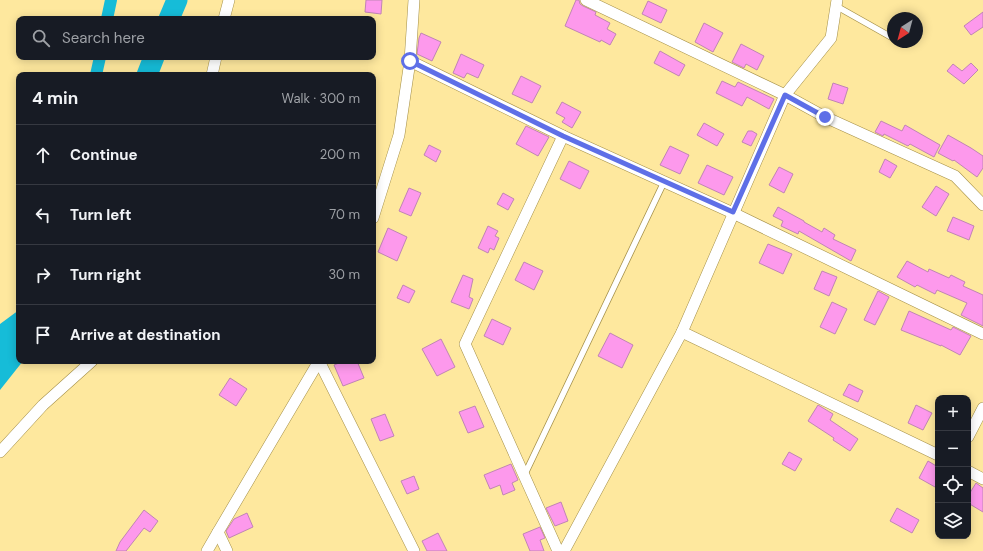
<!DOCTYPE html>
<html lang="en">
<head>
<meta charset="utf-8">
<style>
	:root { --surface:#171b24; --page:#20242c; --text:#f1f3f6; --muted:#9ea1a6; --line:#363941 }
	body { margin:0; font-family:"DM Sans",sans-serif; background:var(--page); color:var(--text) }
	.controls { position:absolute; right:12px; bottom:12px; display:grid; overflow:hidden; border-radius:8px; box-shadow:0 2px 10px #0003 }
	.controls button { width:36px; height:36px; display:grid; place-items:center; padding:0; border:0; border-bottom:1px solid var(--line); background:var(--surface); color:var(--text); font:20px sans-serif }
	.compass { position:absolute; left:887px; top:12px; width:36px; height:36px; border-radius:50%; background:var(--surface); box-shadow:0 2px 10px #0003; rotate:216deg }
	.stop { position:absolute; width:12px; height:12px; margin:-9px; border:3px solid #5e6fe7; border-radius:50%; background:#fff }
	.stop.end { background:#5e6fe7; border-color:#fff; box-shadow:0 1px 4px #0008 }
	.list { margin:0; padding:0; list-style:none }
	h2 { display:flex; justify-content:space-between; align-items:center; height:52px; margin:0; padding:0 16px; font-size:17px }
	h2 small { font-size:13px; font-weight:400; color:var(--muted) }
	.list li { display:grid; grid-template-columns:26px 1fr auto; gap:12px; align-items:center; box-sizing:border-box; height:60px; padding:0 16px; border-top:1px solid var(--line) }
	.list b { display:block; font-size:15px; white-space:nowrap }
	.list em { font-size:13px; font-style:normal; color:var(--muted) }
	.icon { flex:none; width:22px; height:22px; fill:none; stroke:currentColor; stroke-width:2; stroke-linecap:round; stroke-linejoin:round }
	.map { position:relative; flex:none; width:983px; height:551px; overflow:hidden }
	.search { position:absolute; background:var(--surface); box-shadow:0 2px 10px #0003; left:16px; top:16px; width:360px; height:44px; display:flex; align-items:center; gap:10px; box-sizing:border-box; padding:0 14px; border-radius:8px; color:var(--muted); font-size:15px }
	.panel { position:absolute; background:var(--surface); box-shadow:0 2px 10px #0003; left:16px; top:72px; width:360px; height:292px; border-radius:8px }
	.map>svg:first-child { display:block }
	.water { fill:#16bcd8 }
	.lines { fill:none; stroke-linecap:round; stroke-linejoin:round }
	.canal { stroke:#16bcd8; stroke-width:12 }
	.river { stroke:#16bcd8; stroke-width:21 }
	.building { fill:#fd99ec; stroke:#c085b4 }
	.service-casing { stroke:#a59048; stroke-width:7 }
	.minor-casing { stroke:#a59048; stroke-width:12 }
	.service { stroke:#fff; stroke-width:5.5 }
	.minor { stroke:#fff; stroke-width:11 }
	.route { stroke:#5e6fe7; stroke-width:5 }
</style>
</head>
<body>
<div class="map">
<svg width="983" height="551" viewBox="0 0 983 551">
	<rect width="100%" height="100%" fill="#fee89e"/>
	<!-- water -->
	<path class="water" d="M19,310V361H23L0,390V324Z"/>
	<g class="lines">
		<!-- canal -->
		<g class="canal">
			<path d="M107,19L111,0"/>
			<path d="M96,75L100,57"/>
		</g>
		<!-- river -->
		<g class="river">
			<path d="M169,19L177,0"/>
			<path d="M147,75L154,57"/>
		</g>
	</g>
	<!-- building -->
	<g class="building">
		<path d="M366,0H382L381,14L365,12Z"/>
		<path d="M576,0H579L580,4L583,6L596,12L595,15L610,23L607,29L616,34L610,45L601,40L600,42L565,26Z"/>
		<path d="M648,1L667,10L661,23L642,14Z"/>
		<path d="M983,12V27L971,35L964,26Z"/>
		<path d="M704,23L723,33L713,52L695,42Z"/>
		<path d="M421,33L441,42L432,61L417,54L419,38Z"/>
		<path d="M741,44L764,56L757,70L746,64L744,68L732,62Z"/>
		<path d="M660,51L685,65L679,76L654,63Z"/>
		<path d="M461,54L484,65L478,78L467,73L464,78L453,73Z"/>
		<path d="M971,63L978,70L964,84L947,71L953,64L962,71Z"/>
		<path d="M521,76L541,86L532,103L512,94Z"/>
		<path d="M722,81L735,87L738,82L774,99L769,109L747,97L742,106L716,93Z"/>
		<path d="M833,83L848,88L843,104L828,99Z"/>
		<path d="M562,102L581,112L572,128L562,122L565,118L556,113Z"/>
		<path d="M881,121L902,131L905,125L940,145L934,157L910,144L908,146L884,134L883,136L875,132Z"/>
		<path d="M704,123L724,134L717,146L697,135Z"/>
		<path d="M526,126L549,137L538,156L516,144Z"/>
		<path d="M748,131H752L757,134L751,146L742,142Z"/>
		<path d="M948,135L971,148L983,156V168L977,177L954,160L953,161L938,153Z"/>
		<path d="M429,145L441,151L436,162L424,155Z"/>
		<path d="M670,146L689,155L680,174L660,165Z"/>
		<path d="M885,159L897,166L890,178L879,172Z"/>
		<path d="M569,161L589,171L580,189L560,179Z"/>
		<path d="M707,165L733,177L724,195L698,183Z"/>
		<path d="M779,167L793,174L784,193L769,185Z"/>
		<path d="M936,186L949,194L936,216L922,207Z"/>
		<path d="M409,188L421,193L411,216L399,211Z"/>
		<path d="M503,193L514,199L508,210L497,204Z"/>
		<path d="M778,207L804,221V222L822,232L824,228L835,235L833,239L856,250L851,261L799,231L798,234L781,226L783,221L773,216Z"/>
		<path d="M953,217L974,226L969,240L947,231Z"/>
		<path d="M488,226L498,231L495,236L499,238L494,250L490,248L488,253L478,248Z"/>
		<path d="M388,228L407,237L397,261L378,252Z"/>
		<path d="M768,244L792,254L783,274L759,263Z"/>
		<path d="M907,261L928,272L929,269L949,278L951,275L965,282L963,286L983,295V326L961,315L967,303L937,290L935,294L917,285L915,287L897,277Z"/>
		<path d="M524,262L543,271L534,290L515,280Z"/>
		<path d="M822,271L837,277L829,296L814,289Z"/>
		<path d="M463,275L473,279L469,297L473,299L469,309L451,302Z"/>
		<path d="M403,285L415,291L409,303L397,298Z"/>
		<path d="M878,291L889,297L875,325L864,320Z"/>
		<path d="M832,302L847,309L835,334L820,327Z"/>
		<path d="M909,311L951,330L953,327L971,336L960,355L941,345V346L901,330Z"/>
		<path d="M492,319L511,328L503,345L484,336Z"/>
		<path d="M610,333L633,345L622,368L598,356Z"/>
		<path d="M441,339L455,367L437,376L422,349Z"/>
		<path d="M344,361H357L364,378L343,386L334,365Z"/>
		<path d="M230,378L247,389L236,406L219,395Z"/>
		<path d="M849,384L863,391L858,402L843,395Z"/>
		<path d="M818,405L833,414L830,420L858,439L850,451L833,440L834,438L808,421Z"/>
		<path d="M916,405L932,413L923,430L908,423Z"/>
		<path d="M475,406L484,427L468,433L459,412Z"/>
		<path d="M385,414L394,436L380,441L371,419Z"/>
		<path d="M789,452L802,459L795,471L782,464Z"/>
		<path d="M928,461L938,467V482L935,487L919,478Z"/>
		<path d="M511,464L518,480L512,483L515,490L503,495L500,485L490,489L484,475Z"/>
		<path d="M414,476L419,489L407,494L401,481Z"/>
		<path d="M976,483L983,488V512L968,503V496Z"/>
		<path d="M561,502L568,521L555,526L546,508Z"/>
		<path d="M897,508L919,520L912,533L890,521Z"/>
		<path d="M144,510L158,521L150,532L144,528L126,551H116L120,542Z"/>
		<path d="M247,513L253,527L229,538L226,531L234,519Z"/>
		<path d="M540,527L545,538L540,540L544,551H530L523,534Z"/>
		<path d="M438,533L447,551H427L422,541Z"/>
	</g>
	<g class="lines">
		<!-- service casing -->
		<g class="service-casing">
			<g id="service">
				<path d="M836,6L891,37"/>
				<path d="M524,476L664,182"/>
			</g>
		</g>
		<!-- minor casing -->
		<g class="minor-casing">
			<g id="minor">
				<path d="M586,0L785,95L825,117L955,176L983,205"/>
				<path d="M224,19L229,0"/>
				<path d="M410,61L563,136L733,213L983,334"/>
				<path d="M212,75L216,57"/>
				<path d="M373,218L399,135L410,61L414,0"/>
				<path d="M682,332L938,455"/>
				<path d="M319,361L414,551"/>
				<path d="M968,437L983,408"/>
				<path d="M0,452L43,405L92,361"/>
				<path d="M968,471L983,479"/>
				<path d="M207,551L218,532"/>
				<path d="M227,551L218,532L319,361"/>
				<path d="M558,551L465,344L563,136"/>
				<path d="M564,551L682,332L785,95L831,38L837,0"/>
			</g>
		</g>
		<!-- service -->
		<use href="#service" class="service"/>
		<!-- minor -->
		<use href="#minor" class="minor"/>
	</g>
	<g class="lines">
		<!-- route -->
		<path class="route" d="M410,61L563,136L733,212L785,95L825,117"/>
	</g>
</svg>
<div class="controls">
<button>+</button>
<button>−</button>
<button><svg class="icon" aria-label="locate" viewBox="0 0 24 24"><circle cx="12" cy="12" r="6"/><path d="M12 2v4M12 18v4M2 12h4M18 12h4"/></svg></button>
<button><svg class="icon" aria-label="layers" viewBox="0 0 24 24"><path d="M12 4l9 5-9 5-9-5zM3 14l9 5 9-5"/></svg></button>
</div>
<svg class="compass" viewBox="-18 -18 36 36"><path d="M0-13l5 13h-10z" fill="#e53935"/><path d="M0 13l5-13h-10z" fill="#9ea1a6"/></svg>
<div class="stop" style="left:410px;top:61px"></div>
<div class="stop end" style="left:825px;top:117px"></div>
<div class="search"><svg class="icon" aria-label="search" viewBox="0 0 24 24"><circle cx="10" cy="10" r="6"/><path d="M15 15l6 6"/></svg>Search here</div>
<section class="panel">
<h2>4 min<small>Walk · 300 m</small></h2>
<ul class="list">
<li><svg class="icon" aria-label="ahead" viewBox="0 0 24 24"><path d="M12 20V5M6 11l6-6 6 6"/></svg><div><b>Continue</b></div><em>200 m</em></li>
<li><svg class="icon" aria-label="left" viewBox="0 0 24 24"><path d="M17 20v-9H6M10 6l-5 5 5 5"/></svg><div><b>Turn left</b></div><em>70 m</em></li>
<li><svg class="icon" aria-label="right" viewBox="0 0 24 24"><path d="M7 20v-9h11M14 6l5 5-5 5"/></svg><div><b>Turn right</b></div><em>30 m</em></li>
<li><svg class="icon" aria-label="arrive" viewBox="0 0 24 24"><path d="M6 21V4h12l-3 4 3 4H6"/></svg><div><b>Arrive at destination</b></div></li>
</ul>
</section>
</div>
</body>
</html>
